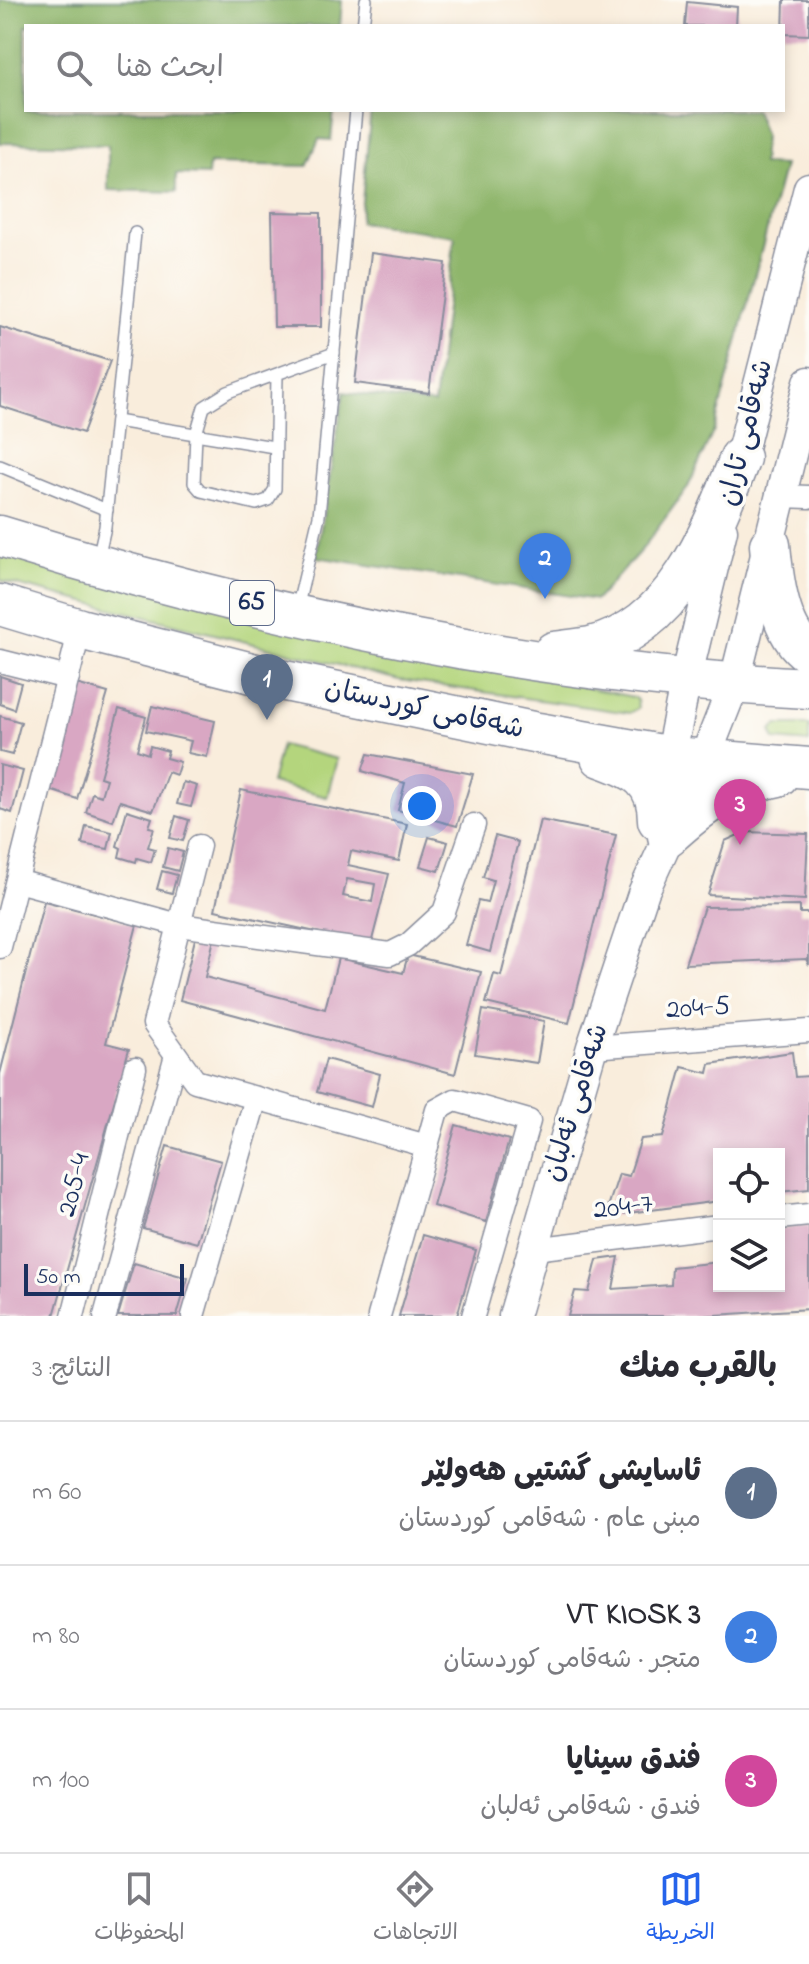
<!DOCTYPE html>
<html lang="ar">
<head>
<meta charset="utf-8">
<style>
	:root { --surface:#fff; --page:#f2f2f3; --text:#2b2b33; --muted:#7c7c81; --line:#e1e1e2; --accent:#2563eb }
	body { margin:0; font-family:"Indie Flower","Playpen Sans Arabic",sans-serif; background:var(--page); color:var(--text); direction:rtl }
	.controls { position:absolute; right:24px; bottom:24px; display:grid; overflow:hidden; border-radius:0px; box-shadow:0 4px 12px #0003 }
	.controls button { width:72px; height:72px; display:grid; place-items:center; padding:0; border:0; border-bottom:2px solid var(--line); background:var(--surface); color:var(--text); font:40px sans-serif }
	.scale { position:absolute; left:24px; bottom:20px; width:160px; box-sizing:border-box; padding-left:8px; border:4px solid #1b2f5e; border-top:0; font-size:22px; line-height:28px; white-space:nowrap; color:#1b2f5e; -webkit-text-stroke:6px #fdfcf7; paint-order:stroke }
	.you { position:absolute; left:422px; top:806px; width:28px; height:28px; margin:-20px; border:6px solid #fff; border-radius:50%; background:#1a73e8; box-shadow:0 0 0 12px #1a73e833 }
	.badge { display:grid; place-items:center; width:52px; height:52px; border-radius:50%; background:var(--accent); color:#fff; font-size:26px; font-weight:700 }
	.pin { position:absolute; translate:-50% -66px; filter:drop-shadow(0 2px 4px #0008) }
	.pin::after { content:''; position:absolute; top:42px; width:28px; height:24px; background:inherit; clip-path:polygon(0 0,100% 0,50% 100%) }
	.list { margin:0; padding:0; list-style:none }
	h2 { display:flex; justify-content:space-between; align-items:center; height:104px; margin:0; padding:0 32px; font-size:34px }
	h2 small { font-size:26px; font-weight:400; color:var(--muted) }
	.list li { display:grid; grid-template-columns:52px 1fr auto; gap:24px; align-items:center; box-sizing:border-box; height:144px; padding:0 32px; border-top:2px solid var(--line) }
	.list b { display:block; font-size:30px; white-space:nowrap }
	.list p { margin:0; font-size:26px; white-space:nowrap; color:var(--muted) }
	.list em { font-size:26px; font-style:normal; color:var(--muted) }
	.icon { flex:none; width:44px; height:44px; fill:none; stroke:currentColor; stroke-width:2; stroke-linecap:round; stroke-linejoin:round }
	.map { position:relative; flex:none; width:809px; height:1316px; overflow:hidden; direction:ltr }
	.search { position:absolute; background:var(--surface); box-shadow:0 4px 12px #0003; left:24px; right:24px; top:24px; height:88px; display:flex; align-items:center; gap:20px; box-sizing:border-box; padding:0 28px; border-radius:0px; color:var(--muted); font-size:30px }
	.sheet { height:536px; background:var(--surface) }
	nav { display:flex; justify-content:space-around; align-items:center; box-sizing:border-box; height:112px; border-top:2px solid var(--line); background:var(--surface); font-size:22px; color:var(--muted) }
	nav a { display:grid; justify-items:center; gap:4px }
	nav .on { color:var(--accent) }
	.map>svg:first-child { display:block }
	.green { fill:#b4d57d; stroke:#68826e; stroke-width:2 }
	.forest { fill:#8fb66c; stroke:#557265; stroke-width:2 }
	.building { fill:#d9a7c3; fill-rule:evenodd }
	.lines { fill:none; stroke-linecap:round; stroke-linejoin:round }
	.lane-casing { stroke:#8a8e9d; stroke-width:14 }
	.street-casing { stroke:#8a8e9d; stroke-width:25 }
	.secondary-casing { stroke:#8a8e9d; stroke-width:33 }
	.highway-casing { stroke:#8a8e9d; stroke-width:43 }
	.lane { stroke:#fff; stroke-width:11 }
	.street { stroke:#fff; stroke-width:22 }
	.secondary { stroke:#fff; stroke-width:30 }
	.highway { stroke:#fff; stroke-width:40 }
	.labels { text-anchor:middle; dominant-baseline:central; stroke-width:7; stroke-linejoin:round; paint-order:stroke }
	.shield { fill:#fdfcf7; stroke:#5f6c8c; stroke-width:2 }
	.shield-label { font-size:26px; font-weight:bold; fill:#1b2f5e }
	.street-label { font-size:28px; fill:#1b2f5e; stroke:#fdfcf7 }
</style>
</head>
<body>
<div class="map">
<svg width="809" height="1316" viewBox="0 0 809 1316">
	<rect width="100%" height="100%" fill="#fdfcf7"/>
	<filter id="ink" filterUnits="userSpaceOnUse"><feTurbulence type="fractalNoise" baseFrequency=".0125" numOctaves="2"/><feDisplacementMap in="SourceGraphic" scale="16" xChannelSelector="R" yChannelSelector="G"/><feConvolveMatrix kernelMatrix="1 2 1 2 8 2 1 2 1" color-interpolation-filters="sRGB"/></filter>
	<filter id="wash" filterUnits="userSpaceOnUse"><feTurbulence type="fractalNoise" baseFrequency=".006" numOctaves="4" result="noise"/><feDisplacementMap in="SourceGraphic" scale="32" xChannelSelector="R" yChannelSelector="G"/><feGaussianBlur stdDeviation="1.8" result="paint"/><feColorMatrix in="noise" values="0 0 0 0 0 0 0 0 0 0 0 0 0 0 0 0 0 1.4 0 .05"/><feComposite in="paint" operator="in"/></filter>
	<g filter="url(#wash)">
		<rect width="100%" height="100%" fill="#f9eddc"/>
		<!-- green -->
		<g class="green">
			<path d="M0,550L402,650L633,697L637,700L638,708L629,713L399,680L5,582L0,580Z"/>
			<path d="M777,725H809V743L775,740L771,731Z"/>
			<path d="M281,745L337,759L327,797L271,783Z"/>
		</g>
		<!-- forest -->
		<g class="forest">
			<path d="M0,0H342L340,26H26V110H334L331,140L319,139L307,166L209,164L208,175L176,174V192L108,190V145L0,143Z"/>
			<path d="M371,110H755L764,134L762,164L784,165L714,430L688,487L643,548L596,600L316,557L344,392L434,404L455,236L360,222Z"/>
		</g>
		<g id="blocks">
			<!-- building -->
			<g class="building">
				<path d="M784,0H809V35L783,34Z"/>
				<path d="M687,2L737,7L736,26H685Z"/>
				<path d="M272,212L321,213V327H274Z"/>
				<path d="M371,253L446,263L429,393L355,383Z"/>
				<path d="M0,327L110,361L83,433L0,406Z"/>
				<path d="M0,676L21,683L14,709L0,704Z"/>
				<path d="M76,684L108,693L77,799L47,789Z"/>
				<path d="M152,706L215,721L207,757L188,753L191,741L146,731Z"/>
				<path d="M119,709L146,717L137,750L148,754L150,746L168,751L166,758L180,762L176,775L168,772L153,811L120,801L113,821L86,812L92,793L101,796L106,779L100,777Z"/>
				<path d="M0,716L21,722L12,755L0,752Z"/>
				<path d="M368,754L473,774L457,826L398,810L405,783L362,771Z"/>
				<path d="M0,765L23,771L12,813L0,809Z"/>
				<path d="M183,782L197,786L191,807L177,804Z"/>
				<path d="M241,790L407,824L399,861L351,851L348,865L389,874L371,944L215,910ZM347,879L375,884L372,902L343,896Z"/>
				<path d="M127,810L152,818L149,827L154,828L148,847L155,849L151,862L137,858L136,862L119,857L121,848L117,846Z"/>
				<path d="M176,816L189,820L183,841L170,838Z"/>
				<path d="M540,820L616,835L569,1023L486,1003L494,974L501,976Z"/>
				<path d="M86,826L112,832L108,849L82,844Z"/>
				<path d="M745,832L808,834L805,900L708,895L725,841Z"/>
				<path d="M495,836L518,842L490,952L466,945L478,901L487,903L493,880L483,877Z"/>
				<path d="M429,837L448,842L439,871L420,866Z"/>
				<path d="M168,848L183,852L178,871L163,867Z"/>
				<path d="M162,871L177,875L172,893L157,889Z"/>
				<path d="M44,901L137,925L106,1043L129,1049L54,1316H0V1074Z"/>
				<path d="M800,906V913H809V965L806,959L685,964L704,907Z"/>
				<path d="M196,935L214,939L205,977L325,1009L338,958L403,973L408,955L481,972L455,1074L180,1000Z"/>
				<path d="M483,1010L544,1021L537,1063L475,1054Z"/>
				<path d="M792,1052L795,1077L809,1076V1189L779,1192V1154H719V1201L605,1216L619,1174L629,1176L641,1139L663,1137L682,1067L708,1073L710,1064Z"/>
				<path d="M326,1059L380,1074L372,1107L317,1092Z"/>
				<path d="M456,1125L509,1140L486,1222L433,1206Z"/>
				<path d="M167,1146L221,1161L197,1243L143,1228Z"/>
				<path d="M809,1225V1309L699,1316H568L575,1291L589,1292L597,1260L619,1257L613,1289L671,1285L672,1267L719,1262V1286H779V1229Z"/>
				<path d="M423,1235L476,1250L457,1316H399Z"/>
				<path d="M134,1263L188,1278L177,1316H118Z"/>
			</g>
		</g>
	</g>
	<g filter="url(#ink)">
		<use href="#blocks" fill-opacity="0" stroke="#8a8e9d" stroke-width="2"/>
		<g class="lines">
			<!-- lane casing -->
			<g class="lane-casing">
				<g id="lane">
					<path d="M363,26L366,0"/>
					<path d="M277,374L275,489L268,500L256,504L201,491L194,483L196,434L204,407L228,392L334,353"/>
					<path d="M116,421L274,447"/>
					<path d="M0,466L107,510"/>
					<path d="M98,558L105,527L135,233"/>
					<path d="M297,609L319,516L356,110"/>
				</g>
			</g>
			<!-- street casing -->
			<g class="street-casing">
				<g id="street">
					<path d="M781,496L809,497"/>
					<path d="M0,661L68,678"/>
					<path d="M199,846L154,1024L195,1081L427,1146"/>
					<path d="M17,881L179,925L390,954L408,945L444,912L474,825"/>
					<path d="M0,947L80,629"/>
					<path d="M592,1047L809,1031"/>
					<path d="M779,1218L809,1215"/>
					<path d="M534,1249L719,1226"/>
					<path d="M73,1316L135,1068"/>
					<path d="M105,1316L176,1055"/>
					<path d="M193,1316L256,1098"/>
					<path d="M379,1316L437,1110L455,1100L529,1121L473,1316"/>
				</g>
			</g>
			<!-- secondary casing -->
			<g class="secondary-casing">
				<g id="secondary">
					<path d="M735,479L809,188"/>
					<path d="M658,818L686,679L722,530"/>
					<path d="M514,1316L592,1047L644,891L704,760L734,684L809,382"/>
				</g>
			</g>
			<!-- highway casing -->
			<g class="highway-casing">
				<g id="highway">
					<path d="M0,536C258,616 539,675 809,688"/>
					<path d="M770,545C773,578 779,634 809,653"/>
					<path d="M0,605L80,629L275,679L538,733L672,757L809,768"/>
					<path d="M554,652C566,650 579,649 591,647C677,626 712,530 740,458"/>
					<path d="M601,757C635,769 658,779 658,820"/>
					<path d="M668,836C704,803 730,785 778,776"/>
				</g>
			</g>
			<!-- lane -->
			<use href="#lane" class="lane"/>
			<!-- street -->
			<use href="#street" class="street"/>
			<!-- secondary -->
			<use href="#secondary" class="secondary"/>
			<!-- highway -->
			<use href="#highway" class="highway"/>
		</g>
	</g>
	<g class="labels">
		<!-- shield labels -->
		<rect class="shield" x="230" y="581" width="44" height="44" rx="6"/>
		<g class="shield-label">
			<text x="252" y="603">65</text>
		</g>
		<!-- street labels -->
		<g class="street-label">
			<text transform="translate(747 433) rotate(-76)">شەقامی تاران</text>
			<text transform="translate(424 710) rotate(12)">شەقامی کوردستان</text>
			<text transform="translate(698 1009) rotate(-4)">204-5</text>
			<text transform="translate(577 1103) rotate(-73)">شەقامی ئەلبان</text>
			<text transform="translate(75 1185) rotate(-76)">205-4</text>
			<text transform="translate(623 1208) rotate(-7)">204-7</text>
		</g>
	</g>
</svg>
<div class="controls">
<button><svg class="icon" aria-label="locate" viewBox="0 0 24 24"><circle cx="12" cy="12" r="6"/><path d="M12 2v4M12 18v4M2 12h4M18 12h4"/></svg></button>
<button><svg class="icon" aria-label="layers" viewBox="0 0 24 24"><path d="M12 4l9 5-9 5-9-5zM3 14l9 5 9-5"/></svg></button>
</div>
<div class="scale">50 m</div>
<div class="you"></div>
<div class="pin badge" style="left:267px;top:720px;background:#5c6f8a">1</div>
<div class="pin badge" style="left:545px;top:599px;background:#3f7fe0">2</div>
<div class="pin badge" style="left:740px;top:845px;background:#d1479c">3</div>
<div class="search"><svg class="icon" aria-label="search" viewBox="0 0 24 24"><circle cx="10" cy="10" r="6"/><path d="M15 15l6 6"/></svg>ابحث هنا</div>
</div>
<section class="sheet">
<h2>بالقرب منك<small>النتائج: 3</small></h2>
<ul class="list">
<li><span class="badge" style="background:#5c6f8a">1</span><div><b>ئاسایشی گشتیی هەولێر</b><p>مبنى عام · شەقامی کوردستان</p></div><em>60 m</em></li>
<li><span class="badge" style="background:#3f7fe0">2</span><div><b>VT KIOSK 3</b><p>متجر · شەقامی کوردستان</p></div><em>80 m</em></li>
<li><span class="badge" style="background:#d1479c">3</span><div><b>فندق سينايا</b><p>فندق · شەقامی ئەلبان</p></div><em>100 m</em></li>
</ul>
</section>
<nav>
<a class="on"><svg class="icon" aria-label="map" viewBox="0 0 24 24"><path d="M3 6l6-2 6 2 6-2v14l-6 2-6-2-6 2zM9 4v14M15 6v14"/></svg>الخريطة</a>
<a><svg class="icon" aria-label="directions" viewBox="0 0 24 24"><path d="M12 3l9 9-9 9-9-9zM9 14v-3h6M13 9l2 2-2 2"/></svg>الاتجاهات</a>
<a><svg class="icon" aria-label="saved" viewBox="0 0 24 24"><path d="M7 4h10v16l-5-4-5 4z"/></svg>المحفوظات</a>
</nav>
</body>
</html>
